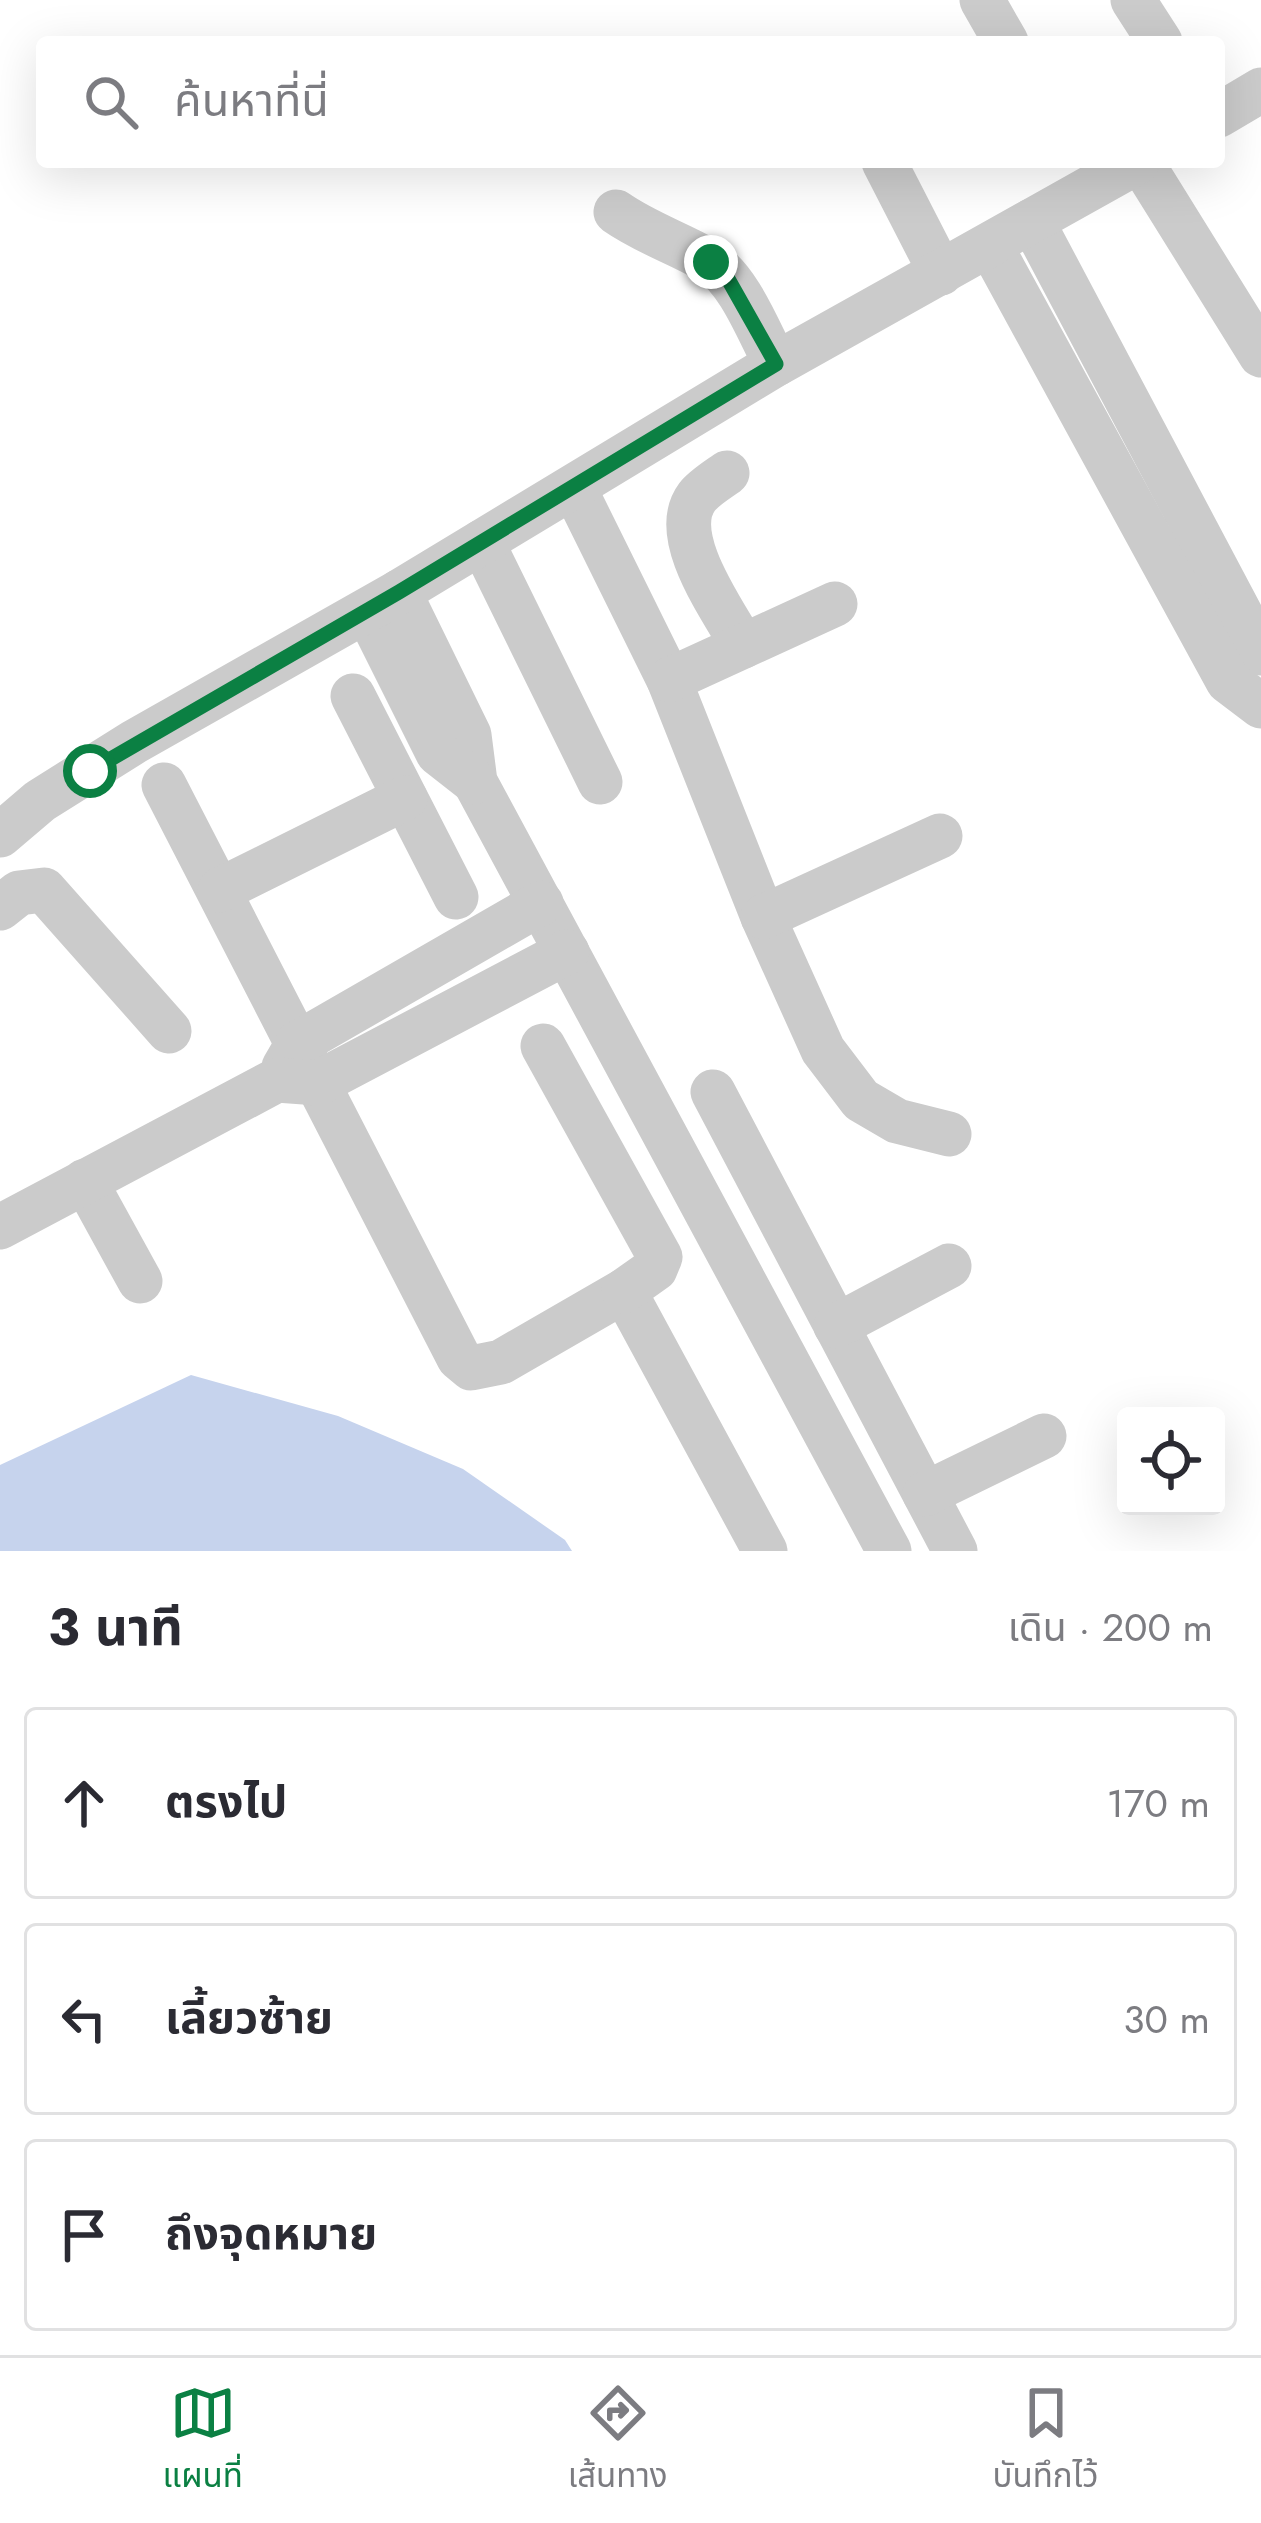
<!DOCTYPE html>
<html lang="th">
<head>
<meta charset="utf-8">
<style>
	:root { --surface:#fff; --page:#f2f2f3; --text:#2b2b33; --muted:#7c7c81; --line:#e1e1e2; --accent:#0b8043 }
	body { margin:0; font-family:Jost,"Noto Sans Thai",sans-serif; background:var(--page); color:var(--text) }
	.controls { position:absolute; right:36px; bottom:36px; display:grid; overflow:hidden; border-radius:12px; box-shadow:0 12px 48px #0002 }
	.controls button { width:108px; height:108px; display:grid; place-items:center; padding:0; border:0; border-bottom:3px solid var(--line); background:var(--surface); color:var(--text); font:60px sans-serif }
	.stop { position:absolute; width:36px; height:36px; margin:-27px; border:9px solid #0b8043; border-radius:50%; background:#fff }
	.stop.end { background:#0b8043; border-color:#fff; box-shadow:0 3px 12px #0008 }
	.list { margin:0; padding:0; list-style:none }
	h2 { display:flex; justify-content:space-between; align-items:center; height:156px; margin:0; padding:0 48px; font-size:51px }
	h2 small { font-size:39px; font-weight:400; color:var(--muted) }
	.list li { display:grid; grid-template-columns:78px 1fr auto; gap:36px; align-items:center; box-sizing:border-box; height:192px; margin:0 24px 24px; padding:0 24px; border:3px solid var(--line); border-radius:12px }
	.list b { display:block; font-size:45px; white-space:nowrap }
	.list em { font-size:39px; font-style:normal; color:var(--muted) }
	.icon { flex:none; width:66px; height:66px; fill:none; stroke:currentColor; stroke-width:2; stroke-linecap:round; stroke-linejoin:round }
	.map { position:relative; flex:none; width:1261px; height:1551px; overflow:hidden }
	.search { position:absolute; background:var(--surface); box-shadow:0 12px 48px #0002; left:36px; right:36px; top:36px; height:132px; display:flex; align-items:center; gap:30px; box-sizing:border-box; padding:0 42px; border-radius:12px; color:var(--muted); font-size:45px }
	.sheet { height:804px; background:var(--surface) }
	nav { display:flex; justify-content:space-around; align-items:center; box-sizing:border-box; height:168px; border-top:3px solid var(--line); background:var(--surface); font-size:33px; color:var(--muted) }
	nav a { display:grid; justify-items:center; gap:6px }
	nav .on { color:var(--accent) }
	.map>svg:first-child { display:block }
	.water { fill:#c6d3ed }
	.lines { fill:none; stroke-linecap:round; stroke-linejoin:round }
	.minor { stroke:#cbcbcb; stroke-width:45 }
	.route { stroke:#0b8043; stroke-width:15 }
</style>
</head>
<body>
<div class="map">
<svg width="1261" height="1551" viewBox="0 0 1261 1551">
	<rect width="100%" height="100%" fill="#fff"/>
	<!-- water -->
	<path class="water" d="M191,1375L338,1416L463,1469L565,1540L572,1551H0V1465Z"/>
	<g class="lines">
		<!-- minor -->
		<g class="minor">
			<path d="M982,0L1006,42"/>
			<path d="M1133,0L1160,42"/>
			<path d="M1219,115L1261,90"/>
			<path d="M884,162L941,273"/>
			<path d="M1141,162L1261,355"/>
			<path d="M616,212C646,233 678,243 709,261C740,280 759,333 776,364"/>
			<path d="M1032,221L1261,653"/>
			<path d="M990,245L1228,681L1261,706"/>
			<path d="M727,473C717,480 704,488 697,497C668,536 723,610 743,646"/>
			<path d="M574,488L669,680L763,917L823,1050L861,1100L897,1121L949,1134"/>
			<path d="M482,542L600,782"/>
			<path d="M399,592L469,735L475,782L889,1551"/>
			<path d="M367,611L438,753L475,782"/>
			<path d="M669,680L835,604"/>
			<path d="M353,696L456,897"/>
			<path d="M164,785L459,1358L471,1368L501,1362L624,1291L765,1551"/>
			<path d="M0,835L40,801L134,742L399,592L776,364L1137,162"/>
			<path d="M220,890L405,798"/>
			<path d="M0,908L19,893L44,890L169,1031"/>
			<path d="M763,917L940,836"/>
			<path d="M543,1046L660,1257L655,1269L624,1291"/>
			<path d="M284,1067L298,1043L541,903"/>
			<path d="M713,1092L955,1551"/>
			<path d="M85,1181L140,1281"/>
			<path d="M0,1227L277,1080L318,1083L567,952"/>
			<path d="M836,1326L949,1266"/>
			<path d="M925,1494L1044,1436"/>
		</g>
	</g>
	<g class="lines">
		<!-- route -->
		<path class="route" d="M90,771L399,592L776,364L728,279L711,262"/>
	</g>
</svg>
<div class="controls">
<button><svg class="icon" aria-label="locate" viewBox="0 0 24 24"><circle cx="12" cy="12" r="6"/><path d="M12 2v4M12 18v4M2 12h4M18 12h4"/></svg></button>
</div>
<div class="stop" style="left:90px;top:771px"></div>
<div class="stop end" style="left:711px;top:262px"></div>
<div class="search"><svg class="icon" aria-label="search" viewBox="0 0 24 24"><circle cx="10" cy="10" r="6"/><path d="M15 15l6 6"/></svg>ค้นหาที่นี่</div>
</div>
<section class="sheet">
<h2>3 นาที<small>เดิน · 200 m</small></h2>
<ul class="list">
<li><svg class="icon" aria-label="ahead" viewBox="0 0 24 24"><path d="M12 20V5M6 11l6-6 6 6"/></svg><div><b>ตรงไป</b></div><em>170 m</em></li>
<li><svg class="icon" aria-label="left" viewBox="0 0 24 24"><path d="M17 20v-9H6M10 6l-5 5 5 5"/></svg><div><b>เลี้ยวซ้าย</b></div><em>30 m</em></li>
<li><svg class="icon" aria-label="arrive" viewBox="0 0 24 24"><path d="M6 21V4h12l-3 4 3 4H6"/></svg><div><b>ถึงจุดหมาย</b></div></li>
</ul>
</section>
<nav>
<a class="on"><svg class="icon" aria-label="map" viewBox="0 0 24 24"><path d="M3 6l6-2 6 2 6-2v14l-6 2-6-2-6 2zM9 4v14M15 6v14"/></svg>แผนที่</a>
<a><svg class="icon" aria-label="directions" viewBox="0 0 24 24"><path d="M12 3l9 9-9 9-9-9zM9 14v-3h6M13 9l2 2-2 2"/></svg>เส้นทาง</a>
<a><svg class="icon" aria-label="saved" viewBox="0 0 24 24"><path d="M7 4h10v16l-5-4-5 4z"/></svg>บันทึกไว้</a>
</nav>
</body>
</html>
